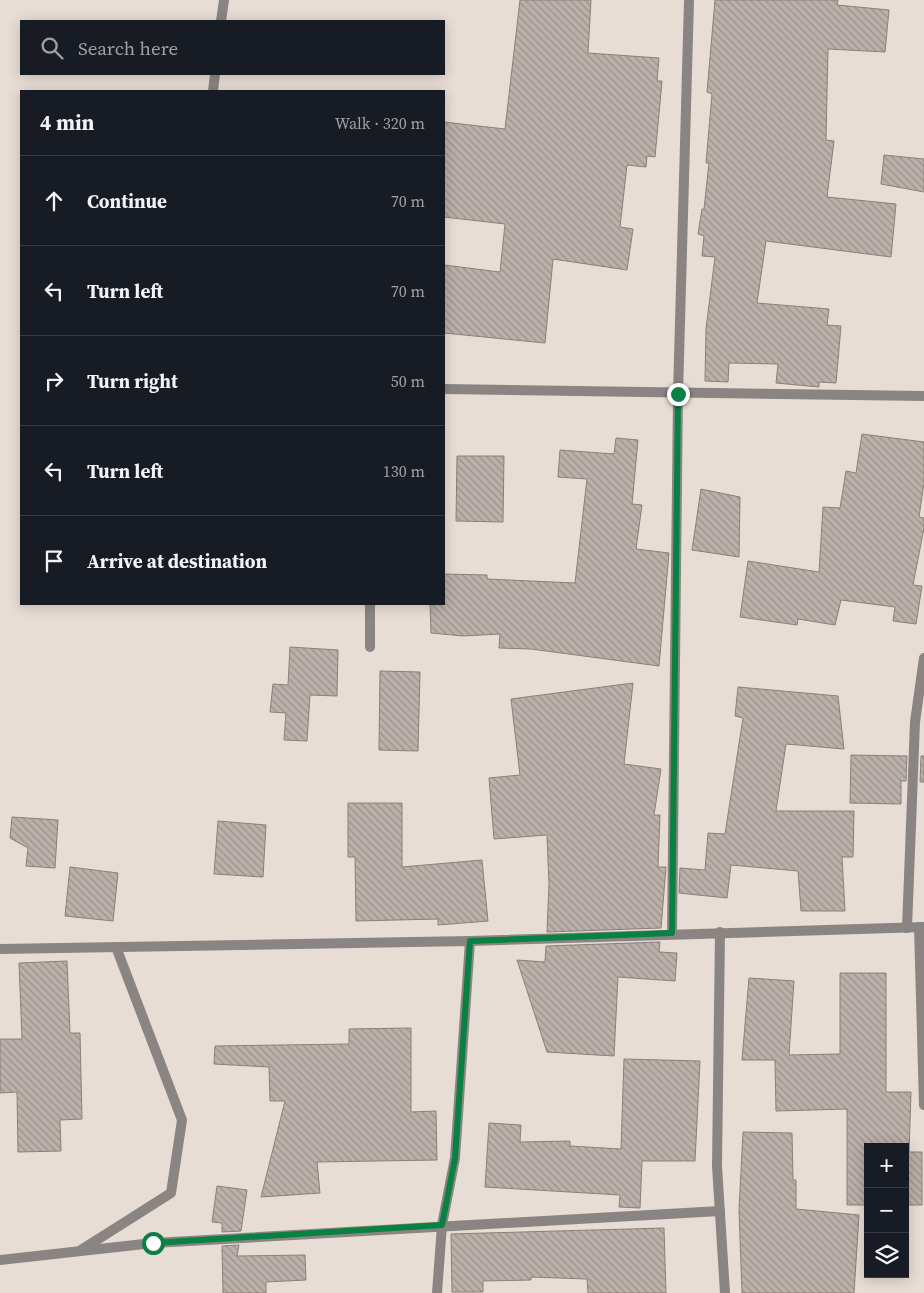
<!DOCTYPE html>
<html lang="en">
<head>
<meta charset="utf-8">
<style>
	:root { --surface:#171b24; --page:#20242c; --text:#f1f3f6; --muted:#9ea1a6; --line:#363941 }
	body { margin:0; font-family:"Source Serif 4",serif; background:var(--page); color:var(--text) }
	.controls { position:absolute; right:15px; bottom:15px; display:grid; overflow:hidden; border-radius:0px; box-shadow:0 2px 12px #0003 }
	.controls button { width:45px; height:45px; display:grid; place-items:center; padding:0; border:0; border-bottom:1px solid var(--line); background:var(--surface); color:var(--text); font:25px sans-serif }
	.stop { position:absolute; width:15px; height:15px; margin:-11px; border:4px solid #0b8043; border-radius:50%; background:#fff }
	.stop.end { background:#0b8043; border-color:#fff; box-shadow:0 1px 5px #0008 }
	.list { margin:0; padding:0; list-style:none }
	h2 { display:flex; justify-content:space-between; align-items:center; height:65px; margin:0; padding:0 20px; font-size:21px }
	h2 small { font-size:16px; font-weight:400; color:var(--muted) }
	.list li { display:grid; grid-template-columns:32px 1fr auto; gap:15px; align-items:center; box-sizing:border-box; height:90px; padding:0 20px; border-top:1px solid var(--line) }
	.list b { display:block; font-size:19px; white-space:nowrap }
	.list em { font-size:16px; font-style:normal; color:var(--muted) }
	.icon { flex:none; width:28px; height:28px; fill:none; stroke:currentColor; stroke-width:2; stroke-linecap:round; stroke-linejoin:round }
	.map { position:relative; flex:none; width:924px; height:1293px; overflow:hidden }
	.search { position:absolute; background:var(--surface); box-shadow:0 2px 12px #0003; left:20px; top:20px; width:425px; height:55px; display:flex; align-items:center; gap:12px; box-sizing:border-box; padding:0 18px; border-radius:0px; color:var(--muted); font-size:19px }
	.panel { position:absolute; background:var(--surface); box-shadow:0 2px 12px #0003; left:20px; top:90px; width:425px; height:515px; border-radius:0px }
	.map>svg:first-child { display:block }
	.building { fill:url(#building-back-hatch); stroke:#898078 }
	.lines { fill:none; stroke-linecap:round; stroke-linejoin:round }
	.street { stroke:#8a8582; stroke-width:10 }
	.route { stroke:#0b8043; stroke-width:6 }
</style>
</head>
<body>
<div class="map">
<svg width="924" height="1293" viewBox="0 0 924 1293">
	<defs>
		<pattern id="building-back-hatch" width="6" height="6" patternUnits="userSpaceOnUse" patternTransform="scale(1.25)"><rect width="6" height="6" fill="#bcb1aa"/><path d="M-1 5l2 2M0 0l6 6M5-1l2 2" fill="none" stroke="#9a908b"/></pattern>
	</defs>
	<rect width="100%" height="100%" fill="#e8ddd5"/>
	<!-- building -->
	<g class="building">
		<path d="M520,0H591L588,53L659,58L657,81H662L655,157L647,156L646,167L627,165L620,227L633,229L627,270L553,259L545,343L444,333V265L500,272L505,224L444,217V122L505,129Z"/>
		<path d="M715,0H838L837,5L889,10L885,52L828,49L826,140L834,141L827,197L896,204L891,257L766,241L757,303L829,309L827,325L841,326L836,383L819,382V387L776,383L778,364L729,363L728,382L705,381L706,329L715,257L702,256L704,236L698,234L702,209H704L709,163H706L712,94L707,92Z"/>
		<path d="M884,155L924,159V192L881,184Z"/>
		<path d="M862,434L924,442V483L919,517L924,518V528L913,585L922,586L916,624L893,621L895,607L841,600L835,625L798,619L797,625L740,617L748,561L819,572L823,507L840,508L846,471L856,473Z"/>
		<path d="M616,438L638,440L632,504L642,505L636,549L669,553L659,666L531,649L499,648L500,634L463,636L431,633L430,604H444V574L487,575V579L575,583L587,479L558,477L560,450L614,454Z"/>
		<path d="M457,456H504L503,522L456,521Z"/>
		<path d="M701,489L740,497L739,557L692,550Z"/>
		<path d="M290,647L338,650L337,696L310,695L307,741L284,740L286,713L270,712L273,684L288,685Z"/>
		<path d="M380,671L420,672L418,751L379,750Z"/>
		<path d="M633,683L624,764L661,769L654,815H660L658,867H666L661,928L547,932L549,884L547,835L494,839L489,778L520,775L511,699Z"/>
		<path d="M738,687L838,696L844,749L786,744L776,811H854L853,857H842L845,911H801L798,871L731,865L727,898L679,893L680,868L705,870L708,833L725,834L743,718L735,716Z"/>
		<path d="M851,755L907,756L906,781H901V804L850,803Z"/>
		<path d="M921,756H924V782H920Z"/>
		<path d="M348,803H402V867L482,860L488,921L438,925V919L356,921L355,857H348Z"/>
		<path d="M12,817L58,820L55,868L26,866L28,848L10,838Z"/>
		<path d="M218,821L266,825L263,877L214,874Z"/>
		<path d="M70,867L118,873L113,921L65,916Z"/>
		<path d="M660,942L659,952L677,953L675,981L618,977L614,1056L547,1052L517,960L545,962L546,946Z"/>
		<path d="M67,961L70,1033H80L82,1119L60,1120L61,1151L18,1152L17,1092L0,1093V1039H22L19,963Z"/>
		<path d="M840,973H886V1092H911L909,1152H922V1205H905V1147H868V1205H847V1109L776,1111L775,1060H742L749,978L794,981L789,1055L840,1054Z"/>
		<path d="M411,1028V1112L436,1111L437,1160L317,1162L320,1193L261,1197L285,1101H270L269,1067L214,1064L215,1046L349,1044V1029Z"/>
		<path d="M624,1059L700,1061L695,1161H642L640,1208L619,1207L620,1195L485,1187L489,1123L521,1125L520,1142L570,1141V1146L621,1149Z"/>
		<path d="M743,1132L792,1133L793,1180H796V1209L859,1215L854,1293H742L739,1210Z"/>
		<path d="M217,1186L247,1190L241,1231L222,1232V1223L212,1222Z"/>
		<path d="M664,1228L666,1293H588L587,1279L531,1277V1280L483,1281V1292H452L451,1234Z"/>
		<path d="M239,1245L237,1256L305,1255L306,1280L266,1282V1293H223L222,1246Z"/>
	</g>
	<g class="lines">
		<!-- street -->
		<g class="street">
			<path d="M221,21L224,0"/>
			<path d="M213,91L215,74"/>
			<path d="M444,389L924,396"/>
			<path d="M370,647V604"/>
			<path d="M919,927L924,1105"/>
			<path d="M907,928L915,722L924,658"/>
			<path d="M720,932L717,1166L725,1293"/>
			<path d="M672,933L678,394L689,0"/>
			<path d="M0,949L470,941L924,927"/>
			<path d="M81,1250L171,1193L182,1120L116,947"/>
			<path d="M0,1260L153,1243L720,1211"/>
			<path d="M437,1293L442,1225L455,1158L470,941"/>
		</g>
	</g>
	<g class="lines">
		<!-- route -->
		<path class="route" d="M153,1243L442,1225L455,1158L470,941L672,933L678,394"/>
	</g>
</svg>
<div class="controls">
<button>+</button>
<button>−</button>
<button><svg class="icon" aria-label="layers" viewBox="0 0 24 24"><path d="M12 4l9 5-9 5-9-5zM3 14l9 5 9-5"/></svg></button>
</div>
<div class="stop" style="left:153px;top:1243px"></div>
<div class="stop end" style="left:678px;top:394px"></div>
<div class="search"><svg class="icon" aria-label="search" viewBox="0 0 24 24"><circle cx="10" cy="10" r="6"/><path d="M15 15l6 6"/></svg>Search here</div>
<section class="panel">
<h2>4 min<small>Walk · 320 m</small></h2>
<ul class="list">
<li><svg class="icon" aria-label="ahead" viewBox="0 0 24 24"><path d="M12 20V5M6 11l6-6 6 6"/></svg><div><b>Continue</b></div><em>70 m</em></li>
<li><svg class="icon" aria-label="left" viewBox="0 0 24 24"><path d="M17 20v-9H6M10 6l-5 5 5 5"/></svg><div><b>Turn left</b></div><em>70 m</em></li>
<li><svg class="icon" aria-label="right" viewBox="0 0 24 24"><path d="M7 20v-9h11M14 6l5 5-5 5"/></svg><div><b>Turn right</b></div><em>50 m</em></li>
<li><svg class="icon" aria-label="left" viewBox="0 0 24 24"><path d="M17 20v-9H6M10 6l-5 5 5 5"/></svg><div><b>Turn left</b></div><em>130 m</em></li>
<li><svg class="icon" aria-label="arrive" viewBox="0 0 24 24"><path d="M6 21V4h12l-3 4 3 4H6"/></svg><div><b>Arrive at destination</b></div></li>
</ul>
</section>
</div>
</body>
</html>
